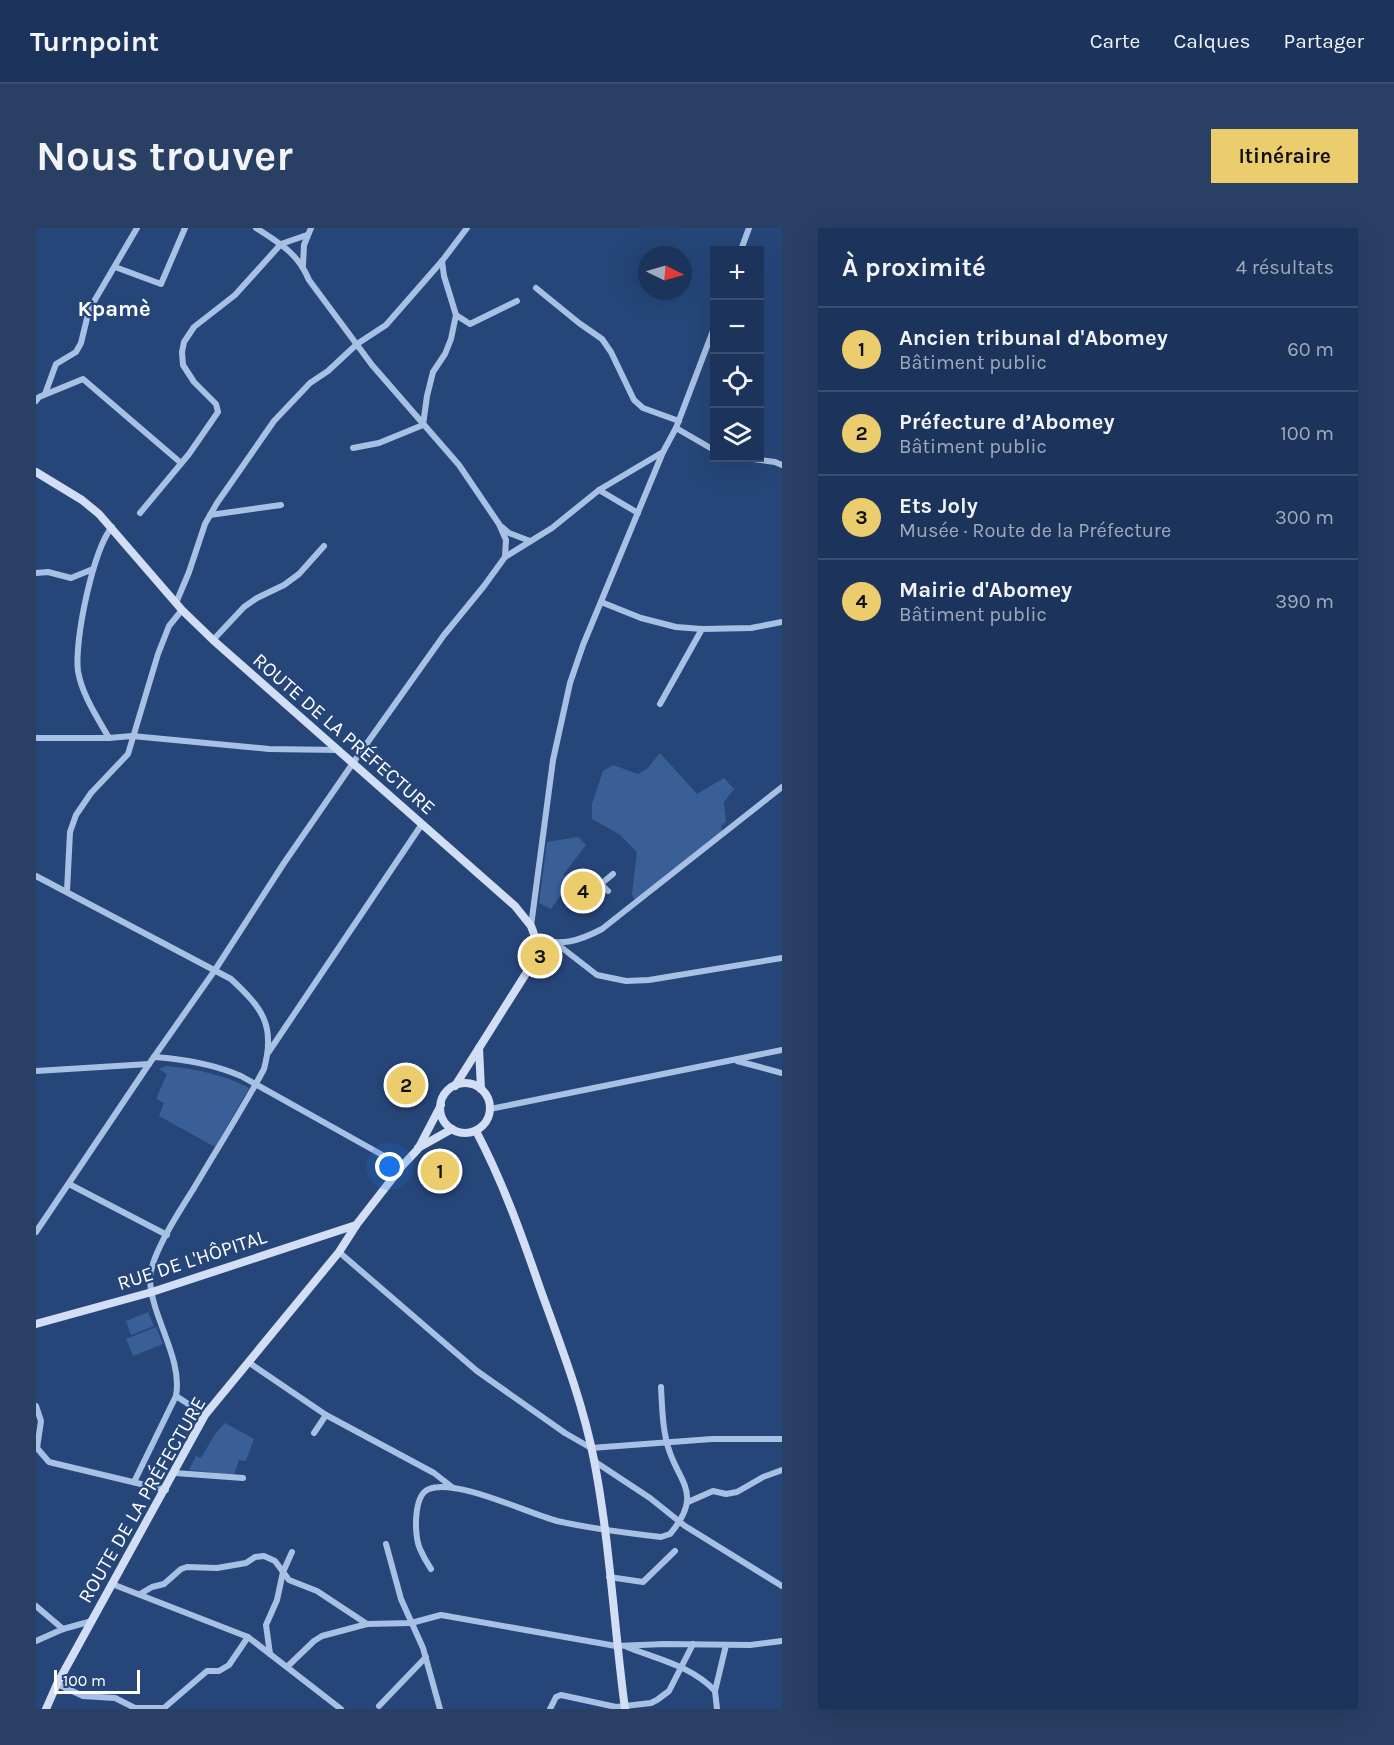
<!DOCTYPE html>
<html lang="fr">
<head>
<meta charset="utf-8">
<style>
	:root { --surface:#1c345b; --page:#293f64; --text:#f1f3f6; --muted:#a0aabb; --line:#3a4f71; --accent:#eccd6d }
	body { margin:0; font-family:Karla,sans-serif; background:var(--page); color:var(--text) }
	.controls { position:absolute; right:18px; top:18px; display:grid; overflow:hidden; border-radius:0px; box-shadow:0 6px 24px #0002 }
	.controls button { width:54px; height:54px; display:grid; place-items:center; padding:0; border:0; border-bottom:2px solid var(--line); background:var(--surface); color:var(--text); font:30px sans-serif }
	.compass { position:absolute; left:602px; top:18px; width:54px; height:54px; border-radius:50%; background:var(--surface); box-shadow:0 6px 24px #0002; rotate:95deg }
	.scale { position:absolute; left:18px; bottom:15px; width:86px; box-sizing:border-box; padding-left:6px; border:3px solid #fff; border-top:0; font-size:16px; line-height:21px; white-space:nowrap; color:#fff; -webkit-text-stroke:4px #264679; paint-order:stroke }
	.you { position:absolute; left:354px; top:939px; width:21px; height:21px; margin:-15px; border:4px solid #fff; border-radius:50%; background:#1a73e8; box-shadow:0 0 0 9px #1a73e833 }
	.badge { display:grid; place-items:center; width:39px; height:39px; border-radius:50%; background:var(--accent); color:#111; font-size:20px; font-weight:700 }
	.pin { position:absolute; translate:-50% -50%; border:3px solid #fff; box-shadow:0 2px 6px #0006 }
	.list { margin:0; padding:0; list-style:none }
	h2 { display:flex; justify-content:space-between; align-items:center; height:78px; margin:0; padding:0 24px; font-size:26px }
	h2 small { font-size:20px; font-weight:400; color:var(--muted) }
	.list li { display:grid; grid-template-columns:39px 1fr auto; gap:18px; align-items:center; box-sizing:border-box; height:84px; padding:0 24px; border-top:2px solid var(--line) }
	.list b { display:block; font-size:22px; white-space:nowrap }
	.list p { margin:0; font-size:20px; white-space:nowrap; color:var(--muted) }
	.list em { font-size:20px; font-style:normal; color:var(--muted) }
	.icon { flex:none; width:33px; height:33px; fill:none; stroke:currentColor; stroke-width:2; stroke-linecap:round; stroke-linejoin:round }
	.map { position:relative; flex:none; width:746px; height:1481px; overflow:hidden; border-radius:0px }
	header { display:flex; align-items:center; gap:36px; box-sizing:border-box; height:84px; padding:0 30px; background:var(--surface); border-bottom:2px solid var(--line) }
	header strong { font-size:28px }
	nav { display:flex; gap:33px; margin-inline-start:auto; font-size:21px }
	.intro { display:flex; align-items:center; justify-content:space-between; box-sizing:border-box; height:144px; padding:0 36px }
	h1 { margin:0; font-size:42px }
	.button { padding:15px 27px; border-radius:0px; background:var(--accent); color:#111; font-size:21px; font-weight:700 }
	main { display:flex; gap:36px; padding:0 36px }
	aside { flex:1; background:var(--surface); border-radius:0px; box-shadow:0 6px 24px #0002 }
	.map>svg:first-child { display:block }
	.green { fill:#395f96 }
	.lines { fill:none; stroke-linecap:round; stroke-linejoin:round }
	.street { stroke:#a8c0e3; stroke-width:6 }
	.secondary { stroke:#d1def4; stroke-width:8 }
	.labels { text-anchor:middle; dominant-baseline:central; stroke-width:4.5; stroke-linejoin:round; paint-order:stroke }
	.street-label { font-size:20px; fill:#fff; stroke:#264679 }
	.quarter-label { font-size:22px; font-weight:bold; fill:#fff; stroke:#264679 }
</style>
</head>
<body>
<header>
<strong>Turnpoint</strong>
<nav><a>Carte</a><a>Calques</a><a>Partager</a></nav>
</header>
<div class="intro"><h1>Nous trouver</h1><a class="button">Itinéraire</a></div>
<main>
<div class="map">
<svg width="746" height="1481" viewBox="0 0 746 1481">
	<rect width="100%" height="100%" fill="#264679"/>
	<!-- green -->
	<g class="green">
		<path d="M624,525L661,566L688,550L698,561L688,574L690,594L685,598L687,604L599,673L596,666L601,624L583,606L556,591V576L567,543L577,537L602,546L611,541Z"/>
		<path d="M542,609L550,617L527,647L535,653L515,681L503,675L511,614Z"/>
		<path d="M130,838C160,841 187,846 213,860L179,919L123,888L128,875L120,871L131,846L123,841Z"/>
		<path d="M112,1084L118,1098L95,1107L90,1093Z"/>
		<path d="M120,1099L127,1116L97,1128L90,1111Z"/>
		<path d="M189,1195L218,1211L210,1233L203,1232L198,1247L153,1242L160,1228L165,1230L179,1206Z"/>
	</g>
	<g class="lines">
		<!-- street -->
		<g class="street">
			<path d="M220,0C243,15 262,25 273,52L336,137L423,237L463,296L470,312L469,329"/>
			<path d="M705,22L713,0"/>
			<path d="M267,37L268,17L275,0"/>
			<path d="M79,39L125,56L149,0"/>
			<path d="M500,60L543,95L566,111L575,124L598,172L607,180L643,193"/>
			<path d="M420,87L434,96L481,73"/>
			<path d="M9,166L20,136L40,124L45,115L53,82L101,0"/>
			<path d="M0,173L3,169L47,151L145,235"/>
			<path d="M640,200L678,222"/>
			<path d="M317,220L343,215L387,197L391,168L397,144L409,126L415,111L420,87L408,48L406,33"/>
			<path d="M710,230L739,234L746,237"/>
			<path d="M563,262L602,285"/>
			<path d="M104,285L153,226L182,184L180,176L158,154L147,137L146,124L148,114L158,99L199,67L245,16L271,7"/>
			<path d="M174,287L245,277"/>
			<path d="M466,299L473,305L494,313"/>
			<path d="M0,345L12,344L35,350L57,341"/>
			<path d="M565,374L605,390L640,399L666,401L715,400L746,394"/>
			<path d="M140,375L153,344L169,296L181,275L238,193L274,155L292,143L321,116L350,97L406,33L431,0"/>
			<path d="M177,412L208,379L221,370L248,357L263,346L288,318"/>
			<path d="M624,476L666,401"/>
			<path d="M0,510H73L96,508L233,521L303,522"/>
			<path d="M73,510C61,489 46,467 42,443C38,413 57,322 76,299"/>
			<path d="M0,648L195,751C226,780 240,797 228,841C206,882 181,921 158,960C145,981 114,1027 114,1051C115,1089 147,1130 140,1168L98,1254"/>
			<path d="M559,650L572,663"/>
			<path d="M565,656L577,646"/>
			<path d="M31,663L34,604L40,587L55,565L92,526L122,426L133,398L146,382"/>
			<path d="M495,698L517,532L534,455L547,417L627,224L640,200L678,100"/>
			<path d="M500,712C528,717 541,714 566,701L746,559"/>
			<path d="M521,716L561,747L590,753L613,752L746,730"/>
			<path d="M232,825L386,596"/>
			<path d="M118,829C149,831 177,836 205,848L366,938"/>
			<path d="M701,833L746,845"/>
			<path d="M0,843L113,836"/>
			<path d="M454,881L746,822"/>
			<path d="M33,956L131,1007"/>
			<path d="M0,1004L113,836L179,742L248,635L317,535L408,407L448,358L469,329L516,300L563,262L627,224"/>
			<path d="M303,1024L441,1143L529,1205L555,1220L676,1211H746"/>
			<path d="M212,1134L290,1187L398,1245L416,1259"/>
			<path d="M140,1168L169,1187"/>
			<path d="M0,1178L5,1193L1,1220L13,1234L130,1262"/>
			<path d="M278,1205L290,1187"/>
			<path d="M558,1233L614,1270L649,1298L746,1358"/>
			<path d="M139,1245L207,1250"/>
			<path d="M652,1274L677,1263L690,1266L701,1264L727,1249L746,1242"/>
			<path d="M350,1316L365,1371L387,1420L404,1481"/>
			<path d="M395,1341C391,1335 387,1328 384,1321C378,1308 377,1267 393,1261C420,1250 491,1285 521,1293C556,1301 590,1305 625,1309L634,1306C671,1262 638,1253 630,1211C626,1194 626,1176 625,1159"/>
			<path d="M573,1349L607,1354L639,1323"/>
			<path d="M76,1356L212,1409L305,1481"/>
			<path d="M104,1366L116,1359L128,1356L145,1341L151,1339L181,1340L210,1335L219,1329L228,1328L239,1333L253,1352L281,1363L331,1396"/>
			<path d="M0,1378L27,1401"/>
			<path d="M0,1413L27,1401L56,1393"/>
			<path d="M591,1419C621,1431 656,1438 679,1463L681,1481"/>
			<path d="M234,1426L230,1397L241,1372L247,1344L256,1324"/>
			<path d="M251,1439L278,1413L286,1408L331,1396L375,1395L405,1387L580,1418L629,1416L714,1417L746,1413"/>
			<path d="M21,1456L47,1468L79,1470L99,1480H128L171,1443H183L193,1437L212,1409"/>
			<path d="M679,1463L690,1417"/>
			<path d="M343,1478L390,1429"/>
			<path d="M514,1481L520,1469L525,1467L580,1479L615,1475L621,1472L633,1463L657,1416"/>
		</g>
		<!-- secondary -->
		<g class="secondary">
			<path d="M0,244L46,272L63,286L146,382L177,412L479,678L495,698L498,706L499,726L496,736L419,858"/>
			<path d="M443,820L445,861"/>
			<circle cx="429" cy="880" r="25"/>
			<path d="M440,903C467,954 486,1008 505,1063C525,1118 547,1175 558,1232C574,1314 578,1399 589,1481"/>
			<path d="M382,920L416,901"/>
			<path d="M0,1096L116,1064L320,997"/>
			<path d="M10,1481L21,1456L169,1187L303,1024L321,996L366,938L382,921L405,877"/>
		</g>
	</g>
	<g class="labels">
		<!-- street labels -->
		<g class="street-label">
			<text transform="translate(308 506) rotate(41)">ROUTE DE LA PRÉFECTURE</text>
			<text transform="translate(156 1032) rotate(-18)">RUE DE L'HÔPITAL</text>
			<text transform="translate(106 1272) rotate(-60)">ROUTE DE LA PRÉFECTURE</text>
		</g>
		<!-- quarter labels -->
		<g class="quarter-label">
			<text x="78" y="81">Kpamè</text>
		</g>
	</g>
</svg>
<div class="controls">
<button>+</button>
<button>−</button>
<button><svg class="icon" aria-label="locate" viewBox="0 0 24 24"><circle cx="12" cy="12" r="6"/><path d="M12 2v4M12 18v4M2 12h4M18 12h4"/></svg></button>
<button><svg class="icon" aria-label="layers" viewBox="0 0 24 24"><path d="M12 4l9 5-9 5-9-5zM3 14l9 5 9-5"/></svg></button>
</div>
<svg class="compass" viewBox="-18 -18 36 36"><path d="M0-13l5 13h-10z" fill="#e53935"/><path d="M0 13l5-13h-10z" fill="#a0aabb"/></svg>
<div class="scale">100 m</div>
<div class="you"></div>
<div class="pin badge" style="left:404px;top:943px">1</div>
<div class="pin badge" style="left:370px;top:857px">2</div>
<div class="pin badge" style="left:504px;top:728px">3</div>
<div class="pin badge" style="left:547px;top:663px">4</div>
</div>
<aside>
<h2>À proximité<small>4 résultats</small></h2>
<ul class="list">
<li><span class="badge">1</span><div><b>Ancien tribunal d'Abomey</b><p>Bâtiment public</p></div><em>60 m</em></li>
<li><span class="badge">2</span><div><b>Préfecture d’Abomey</b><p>Bâtiment public</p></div><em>100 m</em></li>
<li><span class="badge">3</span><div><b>Ets Joly</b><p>Musée · Route de la Préfecture</p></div><em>300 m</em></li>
<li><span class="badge">4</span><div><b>Mairie d'Abomey</b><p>Bâtiment public</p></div><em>390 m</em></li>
</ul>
</aside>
</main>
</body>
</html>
